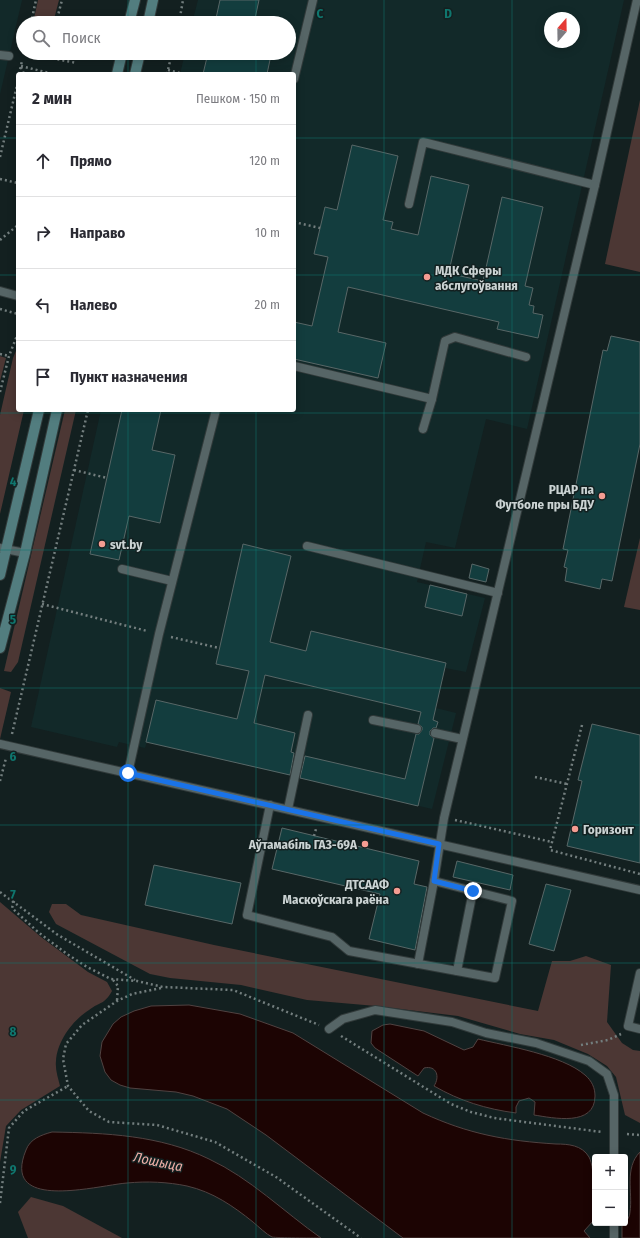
<!DOCTYPE html>
<html lang="ru">
<head>
<meta charset="utf-8">
<style>
	:root { --surface:#fff; --page:#f2f2f3; --text:#2b2b33; --muted:#7c7c81; --line:#e1e1e2 }
	body { margin:0; font-family:"Fira Sans Condensed",sans-serif; background:var(--page); color:var(--text) }
	.controls { position:absolute; right:12px; bottom:12px; display:grid; overflow:hidden; border-radius:4px; box-shadow:0 2px 10px #0003 }
	.controls button { width:36px; height:36px; display:grid; place-items:center; padding:0; border:0; border-bottom:1px solid var(--line); background:var(--surface); color:var(--text); font:20px sans-serif }
	.compass { position:absolute; left:544px; top:12px; width:36px; height:36px; border-radius:50%; background:var(--surface); box-shadow:0 2px 10px #0003; rotate:20deg }
	.stop { position:absolute; width:12px; height:12px; margin:-9px; border:3px solid #1a73e8; border-radius:50%; background:#fff }
	.stop.end { background:#1a73e8; border-color:#fff; box-shadow:0 1px 4px #0008 }
	.list { margin:0; padding:0; list-style:none }
	h2 { display:flex; justify-content:space-between; align-items:center; height:52px; margin:0; padding:0 16px; font-size:17px }
	h2 small { font-size:13px; font-weight:400; color:var(--muted) }
	.list li { display:grid; grid-template-columns:26px 1fr auto; gap:12px; align-items:center; box-sizing:border-box; height:72px; padding:0 16px; border-top:1px solid var(--line) }
	.list b { display:block; font-size:15px; white-space:nowrap }
	.list em { font-size:13px; font-style:normal; color:var(--muted) }
	.icon { flex:none; width:22px; height:22px; fill:none; stroke:currentColor; stroke-width:2; stroke-linecap:round; stroke-linejoin:round }
	.map { position:relative; flex:none; width:640px; height:1238px; overflow:hidden }
	.search { position:absolute; background:var(--surface); box-shadow:0 2px 10px #0003; left:16px; top:16px; width:280px; height:44px; display:flex; align-items:center; gap:10px; box-sizing:border-box; padding:0 14px; border-radius:22px; color:var(--muted); font-size:15px }
	.panel { position:absolute; background:var(--surface); box-shadow:0 2px 10px #0003; left:16px; top:72px; width:280px; height:340px; border-radius:4px }
	.map>svg:first-child { display:block }
	.built { fill:#122929; fill-rule:evenodd }
	.green { fill:#4c3734 }
	.water { fill:#1c0403; stroke:#504241 }
	.building { fill:#133d3e; stroke:#586767 }
	.lines { fill:none; stroke-linecap:round; stroke-linejoin:round }
	.service-casing { stroke:#313a3a; stroke-width:10 }
	.secondary-casing { stroke:#313a3a; stroke-width:12 }
	.path { stroke:#737e7e; stroke-width:2.5; stroke-dasharray:2 3; stroke-linecap:butt }
	.service { stroke:#566566; stroke-width:8 }
	.secondary { stroke:#527d7f; stroke-width:10 }
	.route { stroke:#1a73e8; stroke-width:5 }
	.grid { fill:none; stroke:#0f766e; stroke-width:1; stroke-opacity:0.55 }
	.poi-dot { fill:#f59c92; stroke:#132020; stroke-width:1.5 }
	.labels { text-anchor:middle; dominant-baseline:central; stroke-width:3; stroke-linejoin:round; paint-order:stroke }
	.poi-label { font-size:13px; font-weight:bold; fill:#cbd3d3; stroke:#132020; text-anchor:start }
	.water-label { font-size:14px; font-style:italic; fill:#edaea6; stroke:#132020 }
	.grid-label { font-size:13px; text-anchor:middle; font-weight:bold; fill:#0f766e; stroke:#132020; stroke-width:3; stroke-linejoin:round; paint-order:stroke }
</style>
</head>
<body>
<div class="map">
<svg width="640" height="1238" viewBox="0 0 640 1238">
	<rect width="100%" height="100%" fill="#132020"/>
	<!-- built -->
	<g class="built">
		<path d="M0,0H22L0,94Z"/>
		<path d="M198,0H624L527,429L486,419L455,548L426,542L417,582L485,598L466,672L445,668L436,708L456,713L432,809L147,742L145,748L119,742L117,747L31,727L101,410H294V74H180L185,53H289V23H192ZM550,18H574V42H550Z"/>
	</g>
	<!-- green -->
	<g class="green">
		<path d="M38,0H59L53,23H33Z"/>
		<path d="M640,100V272L605,264Z"/>
		<path d="M18,346V410H24L0,514V415L13,358Z"/>
		<path d="M0,356L6,358L0,381Z"/>
		<path d="M65,410H76L18,662L11,672L4,671Z"/>
		<path d="M640,538V610L624,607Z"/>
		<path d="M0,688L11,692L0,739Z"/>
		<path d="M0,902L41,937L88,972L107,982L112,991C104,1005 101,1001 89,1010C73,1020 57,1041 56,1061C55,1069 58,1078 60,1086L21,1110L6,1126L0,1162Z"/>
		<path d="M52,904H66L81,915L214,945L538,1011L552,961H570L586,956L611,965L607,1022L622,1043L633,1050L640,1051V1123L625,1115L616,1077L607,1066L588,1054L554,1040L520,1034L458,1016L376,1006L307,1000L241,985L170,978L150,974L56,924L49,912Z"/>
		<path d="M31,1197L63,1206L122,1238H28L18,1212Z"/>
	</g>
	<!-- water -->
	<g class="water">
		<path d="M189,1005L240,1014L293,1033L423,1113C468,1134 507,1141 556,1144C568,1144 582,1145 589,1157C596,1170 593,1204 594,1220L584,1231L590,1238H403L266,1135L227,1109L193,1096L176,1092L130,1088L120,1085L111,1080L105,1072L100,1056L102,1042L113,1024L121,1017L134,1011L151,1006Z"/>
		<path d="M390,1024L424,1031L464,1050L473,1047L478,1039C507,1046 562,1055 585,1075C592,1081 595,1088 595,1096C595,1127 553,1118 534,1115L535,1102L529,1098L519,1101L516,1107V1113C486,1109 460,1101 434,1086C440,1077 437,1065 424,1068L418,1076L375,1048L371,1043L372,1031L383,1025Z"/>
		<path d="M52,1132C106,1133 160,1135 209,1159C250,1178 284,1212 321,1238C312,1238 278,1238 272,1237C266,1234 259,1227 253,1222C233,1206 213,1192 187,1186C168,1182 147,1181 127,1183C99,1185 0,1213 26,1150C30,1139 41,1135 52,1132Z"/>
		<path d="M640,1152V1238H622V1223H625C627,1220 630,1217 630,1212C633,1193 624,1168 640,1152Z"/>
	</g>
	<!-- building -->
	<g class="building">
		<path d="M220,0H259L254,23H215Z"/>
		<path d="M208,53H263L271,55L267,74H203Z"/>
		<path d="M352,145L398,156L383,220L393,222L391,229L418,235L431,176L469,185L449,271L457,273L456,275L483,281L502,197L543,207L525,286L533,288L529,305L534,306L533,313L543,315L538,338L497,329L499,322L348,287L338,332L386,343L378,378L294,359V322L312,326L328,257L314,254L325,207L337,210Z"/>
		<path d="M611,336L640,342V444L612,581L602,579L600,589L565,581L567,568L564,567L568,550L563,549L603,350L607,351Z"/>
		<path d="M122,410H161L152,450L175,455L160,523L129,516L119,560L90,554Z"/>
		<path d="M243,544L291,556L270,642L306,651L311,631L446,663L433,720L438,722L436,728H433L430,731V735L434,738L418,806L300,778L305,756L405,779L416,734H419L422,730V727L418,724L421,712L265,675L254,723L295,733L291,752L294,753L290,775L146,742L156,700L237,719L249,671L216,664Z"/>
		<path d="M472,564L489,569L486,582L469,578Z"/>
		<path d="M430,585L467,594L462,616L425,607Z"/>
		<path d="M592,724L640,735V863L567,846L582,781L578,780Z"/>
		<path d="M282,828L419,861L414,884L427,887L415,950L369,939L380,894L272,869Z"/>
		<path d="M457,861L513,875L510,890L453,877Z"/>
		<path d="M154,865L241,883L232,924L145,905Z"/>
		<path d="M546,884L571,890L554,951L529,944Z"/>
	</g>
	<g class="lines">
		<!-- service casing -->
		<g class="service-casing">
			<g id="service">
				<path d="M0,55L9,56"/>
				<path d="M294,79L313,0"/>
				<path d="M409,204L423,142L595,185L637,0"/>
				<path d="M0,291L18,296"/>
				<path d="M294,366L432,399"/>
				<path d="M423,429L432,399L445,341L455,337L526,357"/>
				<path d="M307,546L498,593"/>
				<path d="M0,548L25,553"/>
				<path d="M122,569L172,581"/>
				<path d="M373,720L417,729"/>
				<path d="M435,733L462,739"/>
				<path d="M0,744L640,890"/>
				<path d="M128,773L159,634L216,410"/>
				<path d="M270,805L247,915L332,937L349,951L457,971"/>
				<path d="M288,809L308,715"/>
				<path d="M473,891L512,901L495,978L457,971L473,891L434,881L444,818L595,185"/>
				<path d="M418,964L434,881"/>
				<path d="M640,973L628,1026L640,1029"/>
				<path d="M329,1029L343,1019L375,1010L452,1022L486,1033L536,1043L589,1061L607,1074L614,1095V1157"/>
				<path d="M614,1238V1223"/>
			</g>
		</g>
		<!-- secondary casing -->
		<g class="secondary-casing">
			<g id="secondary">
				<path d="M129,23L135,0"/>
				<path d="M148,23L153,0"/>
				<path d="M117,74L122,53"/>
				<path d="M135,74L140,53"/>
				<path d="M0,575L39,410"/>
				<path d="M0,648L25,553L57,410"/>
			</g>
		</g>
		<!-- path -->
		<g class="path">
			<path d="M31,23L36,0"/>
			<path d="M56,23L62,0"/>
			<path d="M179,23L183,0"/>
			<path d="M23,53L77,63"/>
			<path d="M21,66L53,74"/>
			<path d="M21,67L24,74"/>
			<path d="M168,70L184,74"/>
			<path d="M19,74L22,61"/>
			<path d="M167,74L172,53"/>
			<path d="M0,157L18,81"/>
			<path d="M0,179L18,183"/>
			<path d="M294,222L320,228"/>
			<path d="M0,240L18,225"/>
			<path d="M0,309L18,314"/>
			<path d="M0,354L9,356"/>
			<path d="M0,392L9,356L18,333"/>
			<path d="M74,470L107,478"/>
			<path d="M42,604L147,631"/>
			<path d="M171,637L219,648"/>
			<path d="M582,725L550,850L640,874"/>
			<path d="M12,734L88,410"/>
			<path d="M535,777L567,784"/>
			<path d="M0,781L6,758"/>
			<path d="M455,820L552,842"/>
			<path d="M314,836L316,829"/>
			<path d="M0,892L58,935L135,980"/>
			<path d="M14,901L12,908L38,932L67,954L87,967L111,979L137,981L163,987L233,990L319,1025"/>
			<path d="M113,980L118,986L117,1001"/>
			<path d="M161,988L132,994L117,1001L82,1025L66,1044L63,1059L68,1086L89,1111L109,1122L157,1125L215,1142L276,1177L361,1238"/>
			<path d="M341,1036L451,1104L471,1112L494,1118L602,1132"/>
			<path d="M581,1045L608,1040L621,1034"/>
			<path d="M627,1134L640,1135"/>
			<path d="M0,1203L9,1128L24,1111L68,1086"/>
		</g>
		<!-- service -->
		<use href="#service" class="service"/>
		<!-- secondary -->
		<use href="#secondary" class="secondary"/>
	</g>
	<g class="lines">
		<!-- route -->
		<path class="route" d="M128,773L439,844L434,881L473,891"/>
	</g>
	<!-- grid -->
	<path class="grid" d="M128,0V23M256,0V23M384,0V1238M512,0V1238M128,53V74M256,53V74M0,138H18M294,138H640M0,275H18M294,275H640M128,410V1238M256,410V1238M0,413H640M0,550H640M0,688H640M0,825H640M0,963H640M0,1100H640"/>
	<!-- markers -->
	<g class="poi-dot">
		<circle cx="427" cy="277" r="4"/>
		<circle cx="602" cy="496" r="4"/>
		<circle cx="102" cy="544" r="4"/>
		<circle cx="575" cy="829" r="4"/>
		<circle cx="365" cy="844" r="4"/>
		<circle cx="397" cy="891" r="4"/>
	</g>
	<g class="labels">
		<!-- poi labels -->
		<g class="poi-label">
			<text x="435" y="270">МДК Сферы<tspan x="435" dy="15">абслугоўвання</tspan></text>
			<text x="594" y="489" text-anchor="end">РЦАР па<tspan x="594" dy="15">Футболе пры БДУ</tspan></text>
			<text x="110" y="544">svt.by</text>
			<text x="583" y="829">Горизонт</text>
			<text x="357" y="844" text-anchor="end">Аўтамабіль ГАЗ-69А</text>
			<text x="389" y="884" text-anchor="end">ДТСААФ<tspan x="389" dy="15">Маскоўскага раёна</tspan></text>
		</g>
		<!-- water labels -->
		<g class="water-label">
			<text transform="translate(158 1162) rotate(12)">Лошыца</text>
		</g>
	</g>
	<g class="grid-label">
		<text x="320" y="18">C</text>
		<text x="448" y="18">D</text>
		<text x="13" y="486">4</text>
		<text x="13" y="624">5</text>
		<text x="13" y="761">6</text>
		<text x="13" y="899">7</text>
		<text x="13" y="1036">8</text>
		<text x="13" y="1174">9</text>
	</g>
</svg>
<div class="controls">
<button>+</button>
<button>−</button>
</div>
<svg class="compass" viewBox="-18 -18 36 36"><path d="M0-13l5 13h-10z" fill="#e53935"/><path d="M0 13l5-13h-10z" fill="#7c7c81"/></svg>
<div class="stop" style="left:128px;top:773px"></div>
<div class="stop end" style="left:473px;top:891px"></div>
<div class="search"><svg class="icon" aria-label="search" viewBox="0 0 24 24"><circle cx="10" cy="10" r="6"/><path d="M15 15l6 6"/></svg>Поиск</div>
<section class="panel">
<h2>2 мин<small>Пешком · 150 m</small></h2>
<ul class="list">
<li><svg class="icon" aria-label="ahead" viewBox="0 0 24 24"><path d="M12 20V5M6 11l6-6 6 6"/></svg><div><b>Прямо</b></div><em>120 m</em></li>
<li><svg class="icon" aria-label="right" viewBox="0 0 24 24"><path d="M7 20v-9h11M14 6l5 5-5 5"/></svg><div><b>Направо</b></div><em>10 m</em></li>
<li><svg class="icon" aria-label="left" viewBox="0 0 24 24"><path d="M17 20v-9H6M10 6l-5 5 5 5"/></svg><div><b>Налево</b></div><em>20 m</em></li>
<li><svg class="icon" aria-label="arrive" viewBox="0 0 24 24"><path d="M6 21V4h12l-3 4 3 4H6"/></svg><div><b>Пункт назначения</b></div></li>
</ul>
</section>
</div>
</body>
</html>
